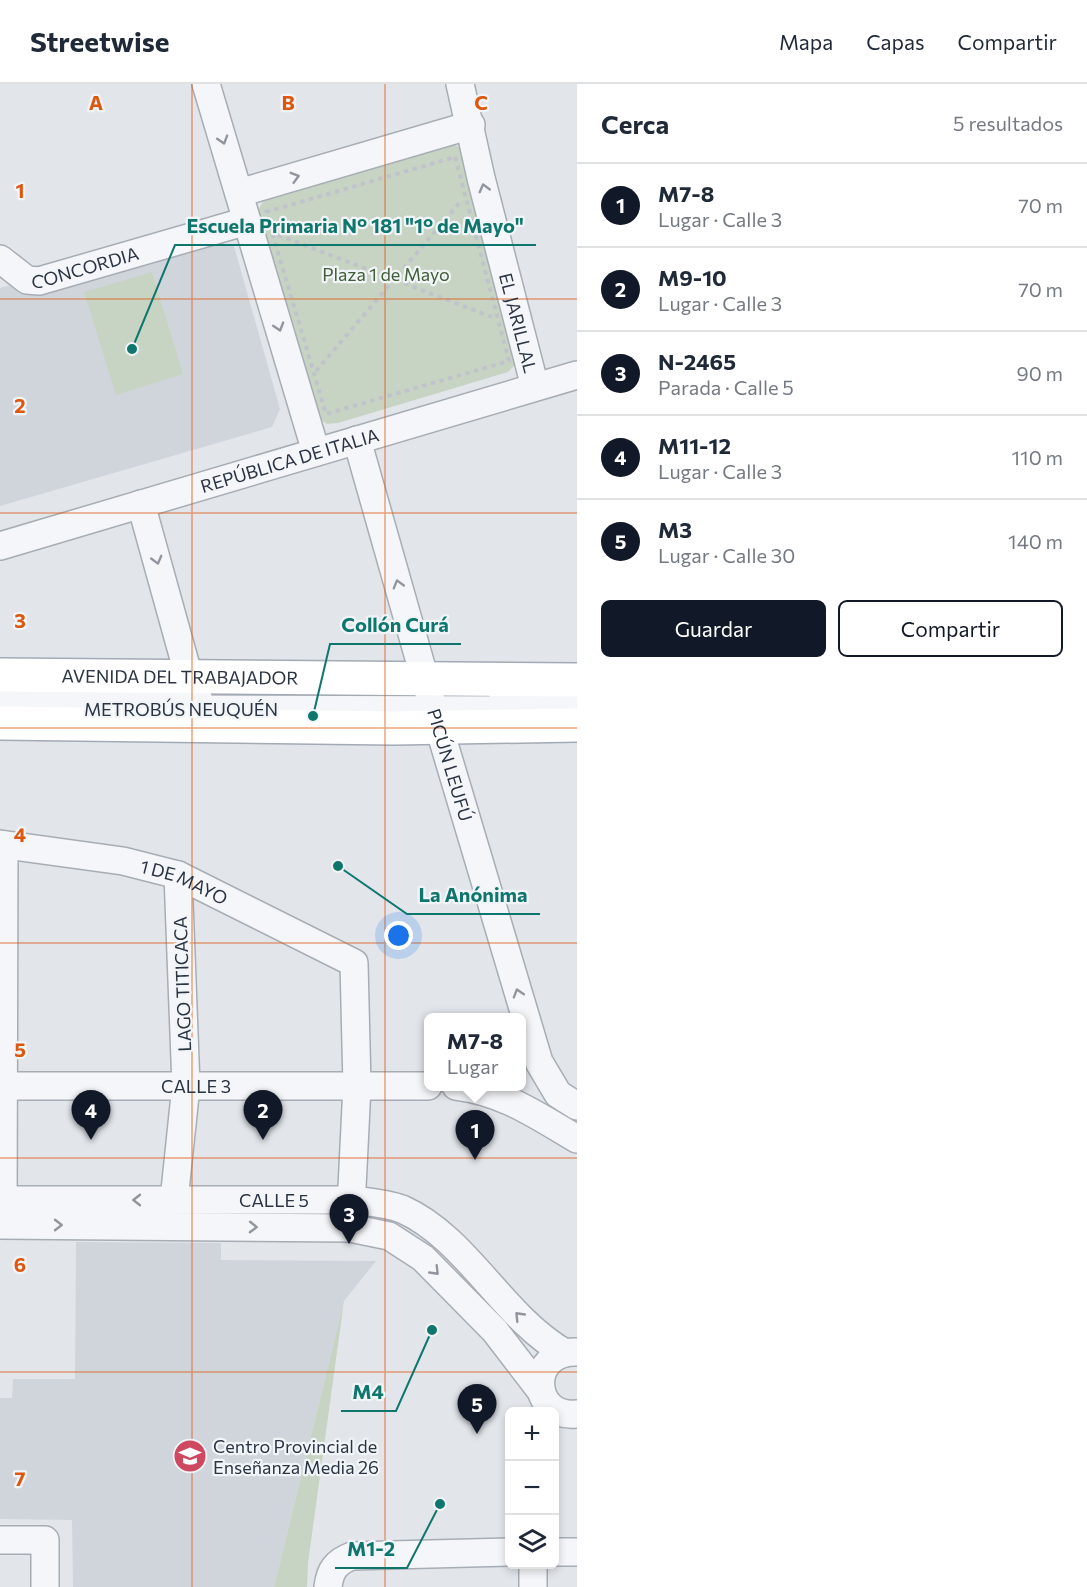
<!DOCTYPE html>
<html lang="es">
<head>
<meta charset="utf-8">
<style>
	:root { --surface:#fff; --page:#f2f2f3; --text:#1f2937; --muted:#747a83; --line:#e0e1e3; --accent:#111827 }
	body { margin:0; font-family:Commissioner,sans-serif; background:var(--page); color:var(--text) }
	.controls { position:absolute; right:18px; bottom:18px; display:grid; overflow:hidden; border-radius:9px; box-shadow:0 3px 9px #0003 }
	.controls button { width:54px; height:54px; display:grid; place-items:center; padding:0; border:0; border-bottom:2px solid var(--line); background:var(--surface); color:var(--text); font:30px sans-serif }
	.you { position:absolute; left:399px; top:852px; width:21px; height:21px; margin:-15px; border:4px solid #fff; border-radius:50%; background:#1a73e8; box-shadow:0 0 0 9px #1a73e833 }
	.badge { display:grid; place-items:center; width:39px; height:39px; border-radius:50%; background:var(--accent); color:#fff; font-size:20px; font-weight:700 }
	.pin { position:absolute; translate:-50% -50px; filter:drop-shadow(0 2px 3px #0008) }
	.pin::after { content:''; position:absolute; top:32px; width:21px; height:18px; background:inherit; clip-path:polygon(0 0,100% 0,50% 100%) }
	.popup { position:absolute; left:424px; top:929px; width:102px; height:78px; box-sizing:border-box; display:grid; place-content:center; border-radius:9px; background:var(--surface); filter:drop-shadow(0 2px 4px #0005); font-size:20px; white-space:nowrap; color:var(--muted) }
	.popup b { font-size:22px; color:var(--text) }
	.popup::after { content:''; position:absolute; left:50%; top:100%; margin-left:-12px; border:12px solid transparent; border-top-color:var(--surface) }
	.list { margin:0; padding:0; list-style:none }
	h2 { display:flex; justify-content:space-between; align-items:center; height:78px; margin:0; padding:0 24px; font-size:26px }
	h2 small { font-size:20px; font-weight:400; color:var(--muted) }
	.list li { display:grid; grid-template-columns:39px 1fr auto; gap:18px; align-items:center; box-sizing:border-box; height:84px; padding:0 24px; border-top:2px solid var(--line) }
	.list b { display:block; font-size:22px; white-space:nowrap }
	.list p { margin:0; font-size:20px; white-space:nowrap; color:var(--muted) }
	.list em { font-size:20px; font-style:normal; color:var(--muted) }
	.actions { display:flex; gap:12px; padding:18px 24px }
	.actions a { flex:1; padding:14px 0; border:2px solid var(--accent); border-radius:9px; text-align:center; font-size:21px; color:var(--accent) }
	.actions .main { background:var(--accent); color:#fff }
	.icon { flex:none; width:33px; height:33px; fill:none; stroke:currentColor; stroke-width:2; stroke-linecap:round; stroke-linejoin:round }
	.map { position:relative; flex:none; width:577px; height:1503px; overflow:hidden }
	header { display:flex; align-items:center; gap:36px; box-sizing:border-box; height:84px; padding:0 30px; background:var(--surface); border-bottom:2px solid var(--line) }
	header strong { font-size:28px }
	nav { display:flex; gap:33px; margin-inline-start:auto; font-size:21px }
	main { display:flex }
	aside { flex:1; background:var(--surface) }
	.map>svg:first-child { display:block }
	.built { fill:#d0d5dc }
	.green { fill:#c8d4c3 }
	.lines { fill:none; stroke-linecap:round; stroke-linejoin:round }
	.minor-casing { stroke:#a7adb5; stroke-width:30 }
	.major-casing { stroke:#a2aab6; stroke-width:36 }
	.path { stroke:#c0c4ca; stroke-width:4; stroke-dasharray:4.5 4.5; stroke-linecap:butt }
	.minor { stroke:#f5f6f9; stroke-width:27 }
	.major { stroke:#fff; stroke-width:33 }
	.oneway { stroke:#90959e }
	.grid { fill:none; stroke:#de570f; stroke-width:1.5; stroke-opacity:0.55 }
	.labels { text-anchor:middle; dominant-baseline:central; stroke-width:4.5; stroke-linejoin:round; paint-order:stroke }
	.street-label { font-size:18px; fill:#2a3443; stroke:#f2f5f8 }
	.park-label { font-size:18px; fill:#405e38; stroke:#f2f5f8 }
	.poi-label { font-size:18px; fill:#2a3443; stroke:#f2f5f8; text-anchor:start }
	.grid-label { font-size:20px; text-anchor:middle; font-weight:bold; fill:#de570f; stroke:#f2f5f8; stroke-width:4.5; stroke-linejoin:round; paint-order:stroke }
	.leader { fill:none; stroke:#0f766e; stroke-width:2 }
	.callout-dot { fill:#0f766e; stroke:#f2f5f8; stroke-width:2 }
	.callout-label { font-size:20px; text-anchor:middle; font-weight:bold; fill:#0f766e; stroke:#f2f5f8; stroke-width:4.5; stroke-linejoin:round; paint-order:stroke }
</style>
</head>
<body>
<header>
<strong>Streetwise</strong>
<nav><a>Mapa</a><a>Capas</a><a>Compartir</a></nav>
</header>
<main>
<div class="map">
<svg width="577" height="1503" viewBox="0 0 577 1503">
	<rect width="100%" height="100%" fill="#e2e6eb"/>
	<!-- built -->
	<g class="built">
		<path d="M209,156L234,162L280,325L272,343L0,422V204L10,201L36,206Z"/>
		<path d="M76,1158L221,1159V1176L376,1177L344,1217L274,1503H73L72,1436L0,1435V1314H12L13,1295H75Z"/>
	</g>
	<!-- green -->
	<g class="green">
		<path d="M452,60L462,64L516,280L508,288L338,339L327,340L317,333L257,128L265,114Z"/>
		<path d="M152,188L183,290L116,311L84,208Z"/>
		<path d="M344,1217L308,1479L307,1503H274Z"/>
	</g>
	<g class="lines">
		<!-- minor casing -->
		<g class="minor-casing">
			<g id="minor">
				<path d="M206,0L316,368"/>
				<path id="s1" d="M460,0L481,94L535,303"/>
				<path d="M239,109L471,41"/>
				<path id="s2" d="M0,175L27,196L39,197L247,137"/>
				<path id="s3" d="M357,356L430,613L539,978L558,1010L577,1022"/>
				<path d="M141,420L189,593"/>
				<path id="s4" d="M0,462L577,291"/>
				<path d="M0,612L198,613"/>
				<path d="M503,614H577"/>
				<path d="M175,625L527,626"/>
				<path id="s5" d="M0,760L123,777L178,791L354,879L357,1002L350,1144"/>
				<path id="s6" d="M0,1002H428"/>
				<path d="M456,1002C504,1008 536,1031 577,1055"/>
				<path id="s7" d="M0,1116H352C368,1118 386,1119 402,1125C467,1154 502,1233 565,1269"/>
				<path d="M174,1116L186,1002L178,791"/>
				<path d="M3,1134L4,761"/>
				<path d="M0,1141L350,1144L389,1152L423,1174L495,1247L541,1307"/>
				<path d="M577,1268C527,1266 530,1335 577,1330"/>
				<path d="M0,1456H45V1503"/>
				<path d="M554,1468H577"/>
				<path d="M328,1503C330,1486 336,1478 352,1472L509,1468"/>
				<path d="M533,1503V1480"/>
			</g>
		</g>
		<!-- major casing -->
		<g class="major-casing">
			<g id="major">
				<path id="s8" d="M0,591L577,596"/>
				<path d="M0,639L394,644L577,641"/>
			</g>
		</g>
		<!-- path -->
		<g class="path">
			<path d="M455,73L509,277L326,330L266,128Z"/>
			<path d="M278,151L492,233"/>
			<path d="M316,287L461,117"/>
		</g>
		<!-- minor -->
		<use href="#minor" class="minor"/>
		<!-- major -->
		<use href="#major" class="major"/>
	</g>
	<!-- one-way arrows -->
	<defs><path id="oneway-chevron" d="M-2-3.5L2.5 0L-2 3.5" fill="none" stroke-width="1.6" stroke-linecap="round" stroke-linejoin="round" transform="scale(1.5)"/></defs>
	<g class="oneway">
		<use href="#oneway-chevron" transform="translate(223 56) rotate(73)"/>
		<use href="#oneway-chevron" transform="translate(295 93) rotate(-16)"/>
		<use href="#oneway-chevron" transform="translate(484 104) rotate(-105)"/>
		<use href="#oneway-chevron" transform="translate(279 243) rotate(73)"/>
		<use href="#oneway-chevron" transform="translate(157 476) rotate(75)"/>
		<use href="#oneway-chevron" transform="translate(398 500) rotate(-106)"/>
		<use href="#oneway-chevron" transform="translate(518 909) rotate(-107)"/>
		<use href="#oneway-chevron" transform="translate(137 1116) rotate(-180)"/>
		<use href="#oneway-chevron" transform="translate(58 1141)"/>
		<use href="#oneway-chevron" transform="translate(253 1143) rotate(1)"/>
		<use href="#oneway-chevron" transform="translate(435 1187) rotate(46)"/>
		<use href="#oneway-chevron" transform="translate(519 1232) rotate(-134)"/>
	</g>
	<!-- grid -->
	<path class="grid" d="M192,0V1503M385,0V1503M0,215H577M0,429H577M0,644H577M0,859H577M0,1074H577M0,1288H577"/>
	<!-- icons -->
	<defs>
		<g id="school-disc" transform="scale(1.725)"><circle r="9.5" fill="#ce4960" stroke="#f2f5f8"/><path d="M0-5L7-2L0 1L-7-2ZM-4 1L0 2.5L4 1V4Q0 6-4 4Z" fill="#fff"/></g>
	</defs>
	<g fill-rule="evenodd">
		<use href="#school-disc" x="190" y="1372"/>
	</g>
	<g class="labels">
		<!-- street labels -->
		<g class="street-label">
			<text stroke="none"><textPath href="#s2" startOffset="94">CONCORDIA</textPath></text>
			<text stroke="none"><textPath href="#s1" startOffset="246">EL JARILLAL</textPath></text>
			<text stroke="none"><textPath href="#s4" startOffset="302">REPÚBLICA DE ITALIA</textPath></text>
			<text stroke="none"><textPath href="#s8" startOffset="180">AVENIDA DEL TRABAJADOR</textPath></text>
			<text x="181" y="625">METROBÚS NEUQUÉN</text>
			<text stroke="none"><textPath href="#s3" startOffset="338">PICÚN LEUFÚ</textPath></text>
			<text stroke="none"><textPath href="#s5" startOffset="189">1 DE MAYO</textPath></text>
			<text transform="translate(182 900) rotate(-92)">LAGO TITICACA</text>
			<text stroke="none"><textPath href="#s6" startOffset="196">CALLE 3</textPath></text>
			<text stroke="none"><textPath href="#s7" startOffset="274">CALLE 5</textPath></text>
		</g>
		<!-- park labels -->
		<g class="park-label">
			<text x="386" y="190">Plaza 1 de Mayo</text>
		</g>
		<!-- poi labels -->
		<g class="poi-label">
			<text x="213" y="1362">Centro Provincial de<tspan x="213" dy="21">Enseñanza Media 26</tspan></text>
		</g>
	</g>
	<g class="grid-label">
		<text x="96" y="26">A</text>
		<text x="288" y="26">B</text>
		<text x="481" y="26">C</text>
		<text x="20" y="114">1</text>
		<text x="20" y="329">2</text>
		<text x="20" y="544">3</text>
		<text x="20" y="758">4</text>
		<text x="20" y="973">5</text>
		<text x="20" y="1188">6</text>
		<text x="20" y="1402">7</text>
	</g>
	<!-- callouts -->
	<path class="leader" d="M132 265L175 161H536M313 632L330 560H461M338 782L407 830H540M432 1246L396 1327H341M440 1420L407 1484H335"/>
	<g class="callout-dot">
		<circle cx="132" cy="265" r="6"/>
		<circle cx="313" cy="632" r="6"/>
		<circle cx="338" cy="782" r="6"/>
		<circle cx="432" cy="1246" r="6"/>
		<circle cx="440" cy="1420" r="6"/>
	</g>
	<g class="callout-label">
		<text x="355" y="149">Escuela Primaria N° 181 "1° de Mayo"</text>
		<text x="395" y="548">Collón Curá</text>
		<text x="473" y="818">La Anónima</text>
		<text x="368" y="1315">M4</text>
		<text x="371" y="1472">M1-2</text>
	</g>
</svg>
<div class="controls">
<button>+</button>
<button>−</button>
<button><svg class="icon" aria-label="layers" viewBox="0 0 24 24"><path d="M12 4l9 5-9 5-9-5zM3 14l9 5 9-5"/></svg></button>
</div>
<div class="you"></div>
<div class="pin badge" style="left:475px;top:1076px">1</div>
<div class="popup"><b>M7-8</b>Lugar</div>
<div class="pin badge" style="left:263px;top:1056px">2</div>
<div class="pin badge" style="left:349px;top:1160px">3</div>
<div class="pin badge" style="left:91px;top:1056px">4</div>
<div class="pin badge" style="left:477px;top:1350px">5</div>
</div>
<aside>
<h2>Cerca<small>5 resultados</small></h2>
<ul class="list">
<li><span class="badge">1</span><div><b>M7-8</b><p>Lugar · Calle 3</p></div><em>70 m</em></li>
<li><span class="badge">2</span><div><b>M9-10</b><p>Lugar · Calle 3</p></div><em>70 m</em></li>
<li><span class="badge">3</span><div><b>N-2465</b><p>Parada · Calle 5</p></div><em>90 m</em></li>
<li><span class="badge">4</span><div><b>M11-12</b><p>Lugar · Calle 3</p></div><em>110 m</em></li>
<li><span class="badge">5</span><div><b>M3</b><p>Lugar · Calle 30</p></div><em>140 m</em></li>
</ul>
<div class="actions"><a class="main">Guardar</a><a>Compartir</a></div>
</aside>
</main>
</body>
</html>
